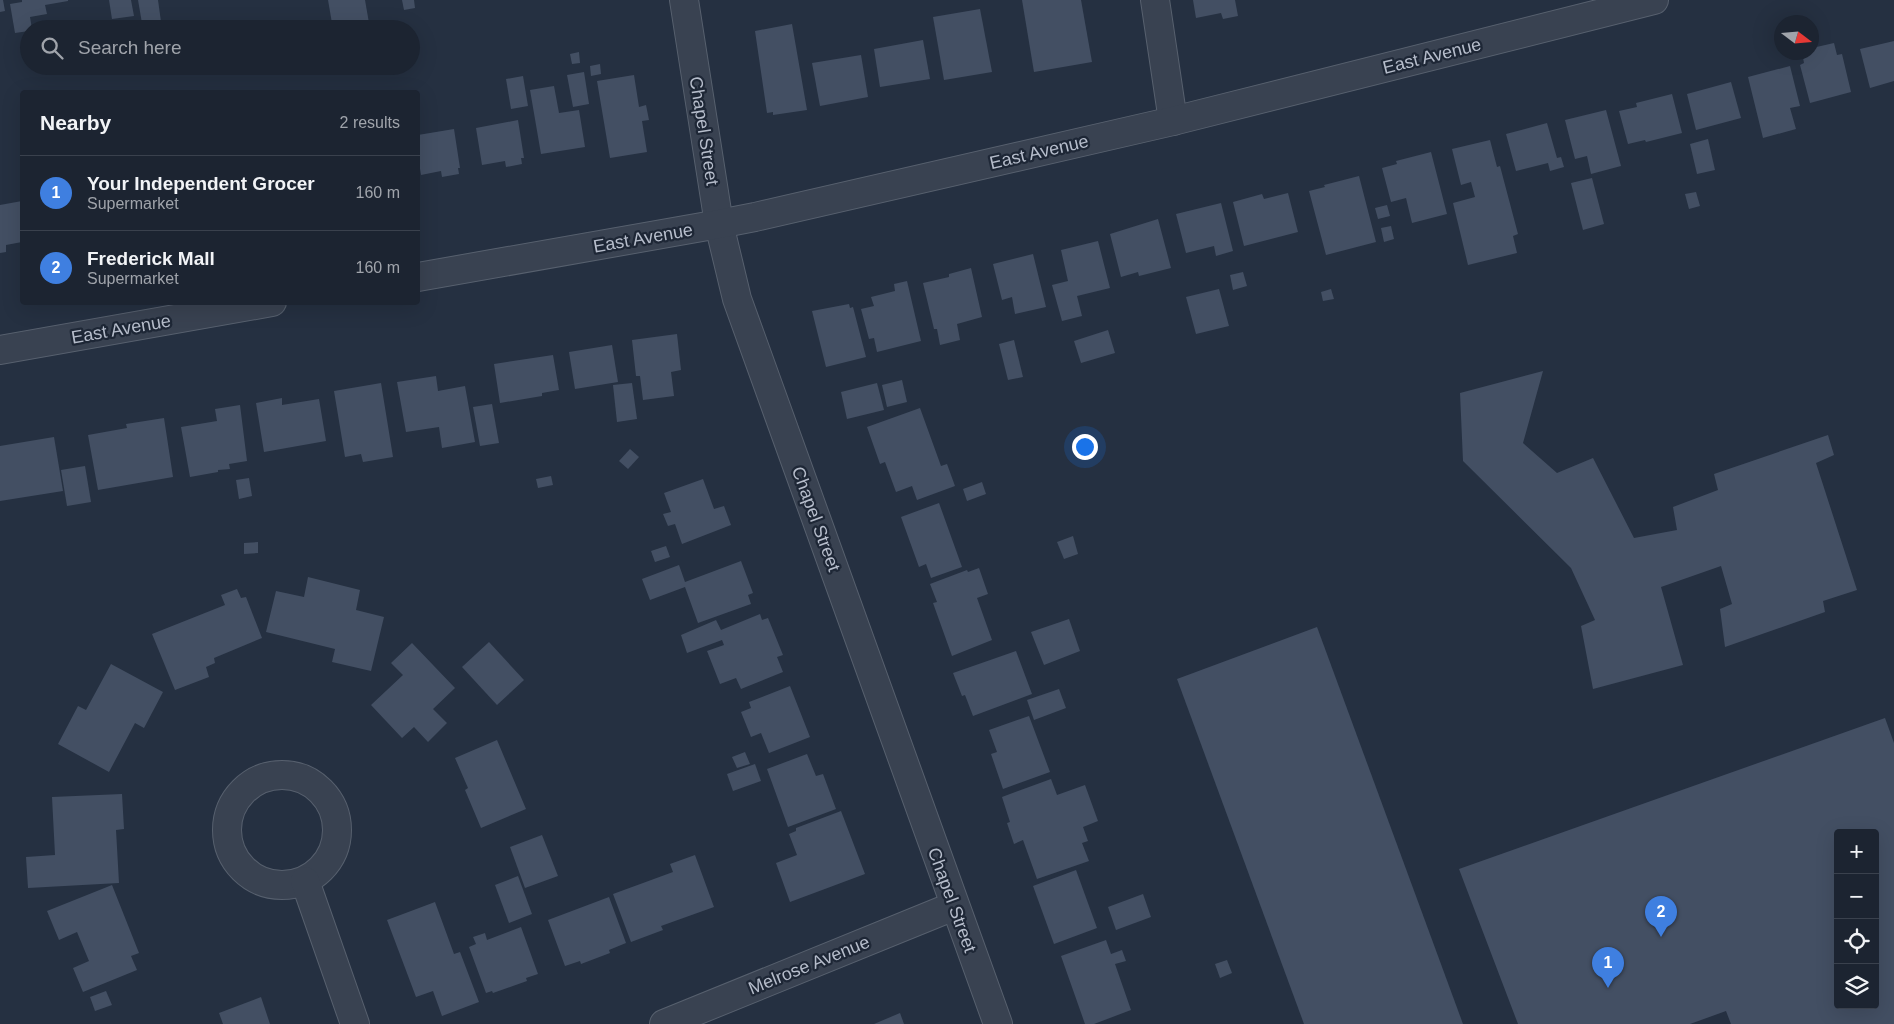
<!DOCTYPE html>
<html lang="en">
<head>
<meta charset="utf-8">
<style>
	:root { --surface:#1c2431; --page:#29303d; --text:#f1f3f6; --muted:#a0a4ab; --line:#3a414d; --accent:#db2777 }
	body { margin:0; font-family:Helvetica,sans-serif; background:var(--page); color:var(--text) }
	.controls { position:absolute; right:15px; bottom:15px; display:grid; overflow:hidden; border-radius:5px; box-shadow:0 5px 20px #0002 }
	.controls button { width:45px; height:45px; display:grid; place-items:center; padding:0; border:0; border-bottom:1px solid var(--line); background:var(--surface); color:var(--text); font:25px sans-serif }
	.compass { position:absolute; left:1774px; top:15px; width:45px; height:45px; border-radius:50%; background:var(--surface); box-shadow:0 5px 20px #0002; rotate:106deg }
	.you { position:absolute; left:1084px; top:446px; width:18px; height:18px; margin:-12px; border:4px solid #fff; border-radius:50%; background:#1a73e8; box-shadow:0 0 0 8px #1a73e833 }
	.badge { display:grid; place-items:center; width:32px; height:32px; border-radius:50%; background:var(--accent); color:#fff; font-size:16px; font-weight:700 }
	.pin { position:absolute; translate:-50% -41px; filter:drop-shadow(0 1px 2px #0008) }
	.pin::after { content:''; position:absolute; top:26px; width:18px; height:15px; background:inherit; clip-path:polygon(0 0,100% 0,50% 100%) }
	.list { margin:0; padding:0; list-style:none }
	h2 { display:flex; justify-content:space-between; align-items:center; height:65px; margin:0; padding:0 20px; font-size:21px }
	h2 small { font-size:16px; font-weight:400; color:var(--muted) }
	.list li { display:grid; grid-template-columns:32px 1fr auto; gap:15px; align-items:center; box-sizing:border-box; height:75px; padding:0 20px; border-top:1px solid var(--line) }
	.list b { display:block; font-size:19px; white-space:nowrap }
	.list p { margin:0; font-size:16px; white-space:nowrap; color:var(--muted) }
	.list em { font-size:16px; font-style:normal; color:var(--muted) }
	.icon { flex:none; width:28px; height:28px; fill:none; stroke:currentColor; stroke-width:2; stroke-linecap:round; stroke-linejoin:round }
	.map { position:relative; flex:none; width:1894px; height:1024px; overflow:hidden }
	.search { position:absolute; background:var(--surface); box-shadow:0 5px 20px #0002; left:20px; top:20px; width:400px; height:55px; display:flex; align-items:center; gap:12px; box-sizing:border-box; padding:0 18px; border-radius:28px; color:var(--muted); font-size:19px }
	.panel { position:absolute; background:var(--surface); box-shadow:0 5px 20px #0002; left:20px; top:90px; width:400px; height:215px; border-radius:5px }
	.map>svg:first-child { display:block }
	.building { fill:#434f63; fill-rule:evenodd }
	.lines { fill:none; stroke-linecap:round; stroke-linejoin:round }
	.minor-casing { stroke:#57606e; stroke-width:30 }
	.tertiary-casing { stroke:#57606e; stroke-width:30 }
	.minor { stroke:#394251; stroke-width:28 }
	.tertiary { stroke:#394251; stroke-width:28 }
	.labels { text-anchor:middle; dominant-baseline:central; stroke-width:4.5; stroke-linejoin:round; paint-order:stroke }
	.street-label { font-size:18px; fill:#b6bdcb; stroke:#1e2736 }
</style>
</head>
<body>
<div class="map">
<svg width="1894" height="1024" viewBox="0 0 1894 1024">
	<rect width="100%" height="100%" fill="#253041"/>
	<!-- building -->
	<g class="building">
		<path d="M0,0H3L5,11L0,12Z"/>
		<path d="M22,0H68V1L45,5L47,14L30,17L32,29H29V31L15,33L10,4L22,2Z"/>
		<path d="M109,0H131L134,16L112,19Z"/>
		<path d="M138,0H158L162,29H143Z"/>
		<path d="M328,0H365L369,23L333,29Z"/>
		<path d="M402,0H414L415,8L404,10Z"/>
		<path d="M1022,0H1081L1092,62L1034,72Z"/>
		<path d="M1193,0H1235L1238,16L1223,19L1221,13L1196,18Z"/>
		<path d="M980,9L992,72L944,80L933,17Z"/>
		<path d="M792,24L807,110L773,115V112L767,113L755,31Z"/>
		<path d="M923,40L930,79L880,87L874,49Z"/>
		<path d="M1894,41V81L1870,88L1860,49Z"/>
		<path d="M1834,43L1837,55L1842,54L1851,92L1810,103L1800,65L1804,63L1802,52H1812V48Z"/>
		<path d="M579,52L580,63L572,64L570,54Z"/>
		<path d="M861,55L868,97L820,106L812,63Z"/>
		<path d="M600,64L601,74L591,76L590,66Z"/>
		<path d="M1790,66L1800,106L1790,108L1796,129L1763,138L1748,77Z"/>
		<path d="M584,72L589,104L573,107L567,75Z"/>
		<path d="M634,75L639,107L646,105L649,120L642,121L647,152L610,158L597,81Z"/>
		<path d="M523,76L528,106L511,109L506,79Z"/>
		<path d="M1731,82L1741,118L1696,130L1687,94Z"/>
		<path d="M554,86L559,113L579,110L585,147L541,154L530,90Z"/>
		<path d="M1672,94L1682,133L1646,142L1645,140L1628,144L1619,111L1637,107L1636,103Z"/>
		<path d="M1606,110L1621,166L1591,174L1587,156L1575,159L1565,120Z"/>
		<path d="M518,120L524,158H521L522,164L506,167L505,161L482,165L476,128Z"/>
		<path d="M1547,123L1557,158L1561,157L1564,167L1550,171L1548,163L1516,171L1506,134Z"/>
		<path d="M454,129L460,168H458L459,174L442,177L441,171L421,175L418,156V135Z"/>
		<path d="M1708,139L1715,170L1697,174L1690,144Z"/>
		<path d="M1490,140L1497,167L1500,166L1518,234L1513,236L1517,253L1468,265L1453,203L1475,197L1471,182L1461,185L1452,149Z"/>
		<path d="M1431,152L1447,214L1412,223L1406,198L1391,202L1382,168L1397,164L1396,161Z"/>
		<path d="M1359,176L1376,242L1326,255L1309,191L1325,187L1324,185Z"/>
		<path d="M1592,178L1604,224L1583,230L1571,183Z"/>
		<path d="M1696,192L1700,206L1689,209L1685,194Z"/>
		<path d="M1288,193L1298,232L1244,246L1233,202L1262,194L1264,199Z"/>
		<path d="M22,201V242L6,245V252L0,253V205Z"/>
		<path d="M1221,203L1233,251L1216,256L1214,246L1186,253L1176,214Z"/>
		<path d="M1387,205L1390,216L1378,219L1375,208Z"/>
		<path d="M1158,219L1171,268L1139,276L1138,272L1121,277L1110,234Z"/>
		<path d="M1391,226L1394,239L1384,242L1381,228Z"/>
		<path d="M1098,241L1110,288L1077,296L1082,316L1062,321L1052,285L1068,281L1061,250Z"/>
		<path d="M1033,254L1046,307L1015,314L1012,297L1002,300L993,264Z"/>
		<path d="M971,268L982,317L957,324L960,340L940,345L937,329H934L923,283L949,277V274Z"/>
		<path d="M1243,272L1247,286L1233,290L1230,275Z"/>
		<path d="M907,281L921,341L877,352L874,338L869,339L861,309L874,306L871,297L895,291L894,284Z"/>
		<path d="M1219,289L1229,326L1196,334L1186,297Z"/>
		<path d="M1331,289L1334,299L1323,301L1321,292Z"/>
		<path d="M849,304L850,308L853,307L866,357L826,367L812,311Z"/>
		<path d="M1108,330L1115,353L1081,363L1074,341Z"/>
		<path d="M677,334L681,370L671,372L674,396L643,400L640,376H636L632,340Z"/>
		<path d="M1014,340L1023,377L1008,380L999,344Z"/>
		<path d="M612,345L618,382L575,389L569,352Z"/>
		<path d="M553,355L559,390L542,393V396L500,403L494,364Z"/>
		<path d="M1543,371L1523,443L1557,473L1593,458L1634,538L1677,530L1673,507L1718,490L1714,474L1828,435L1834,455L1816,463L1857,590L1823,601L1825,612L1725,647L1720,609L1732,604L1721,566L1661,587L1683,665L1593,689L1581,626L1595,620L1571,568L1463,461L1460,393Z"/>
		<path d="M436,376L438,391L465,386L475,442L442,448L439,427L406,432L397,382Z"/>
		<path d="M902,380L907,402L887,407L882,385Z"/>
		<path d="M381,383L393,457L363,462L361,454L345,457L334,391Z"/>
		<path d="M632,383L637,419L617,422L613,385Z"/>
		<path d="M877,383L884,410L847,419L841,392Z"/>
		<path d="M282,398V405L319,399L326,441L264,452L256,403Z"/>
		<path d="M492,404L499,443L480,446L473,407Z"/>
		<path d="M240,405L247,461L229,464L230,469L218,470V472L190,477L181,427L217,421L215,409Z"/>
		<path d="M920,408L941,466L947,464L955,486L917,500L912,486L896,492L885,462L880,464L867,427Z"/>
		<path d="M164,418L173,477L98,490L88,435L127,428L126,424Z"/>
		<path d="M54,437L63,491L0,501V446Z"/>
		<path d="M630,449L639,457L628,469L619,461Z"/>
		<path d="M85,466L91,502L67,506L61,470Z"/>
		<path d="M551,476L553,485L538,488L536,479Z"/>
		<path d="M249,478L252,496L239,499L236,480Z"/>
		<path d="M703,479L714,509L724,506L731,525L682,544L675,524L668,526L663,514L671,512L664,493Z"/>
		<path d="M982,482L986,494L967,501L963,489Z"/>
		<path d="M939,503L962,567L931,578L926,564L919,567L901,517Z"/>
		<path d="M1073,536L1078,554L1064,559L1057,542Z"/>
		<path d="M258,542V553L244,554V543Z"/>
		<path d="M666,546L670,557L655,562L651,551Z"/>
		<path d="M741,561L753,593L748,595L751,604L698,623L685,587L650,600L642,579L679,565L685,582Z"/>
		<path d="M979,568L988,594L977,598L992,640L952,656L933,603L937,602L930,584L967,570L968,572Z"/>
		<path d="M308,577L360,590L356,610L384,617L371,671L332,662L335,649L266,632L276,591L304,597Z"/>
		<path d="M237,589L241,598L246,597L262,638L214,658L215,663L206,667L209,677L175,690L152,634L225,605L221,595Z"/>
		<path d="M760,614L762,620L768,618L783,655L777,657L783,672L741,689L736,678L720,684L707,651L724,645L722,640L687,653L681,635L716,620L721,630Z"/>
		<path d="M1069,619L1080,651L1044,665L1031,632Z"/>
		<path d="M1317,627L1463,1024H1304L1177,679Z"/>
		<path d="M489,642L524,680L497,705L462,667Z"/>
		<path d="M412,643L455,688L433,709L447,723L428,742L414,727L402,738L371,705L403,675L391,663Z"/>
		<path d="M1016,651L1032,694L973,716L965,695L962,696L953,673Z"/>
		<path d="M111,664L163,692L144,728L135,723L109,772L58,744L78,706L86,710Z"/>
		<path d="M790,686L810,737L769,753L761,733L751,737L741,712L751,708L749,702Z"/>
		<path d="M1059,689L1066,708L1034,720L1027,700Z"/>
		<path d="M1029,716L1050,772L1003,789L991,754L997,752L989,730Z"/>
		<path d="M1885,718L1894,743V1024H1731L1726,1011L1690,1024H1518L1459,869ZM1838,833H1875V1005H1838Z"/>
		<path d="M497,740L526,809L481,828L465,790L468,788L455,758Z"/>
		<path d="M745,752L750,764L737,768L732,757Z"/>
		<path d="M807,754L816,776L823,774L836,809L788,827L767,769Z"/>
		<path d="M755,764L761,781L733,791L727,774Z"/>
		<path d="M1051,779L1057,795L1085,785L1098,821L1083,827L1088,841L1082,843L1089,861L1037,879L1023,840L1014,844L1007,823L1010,822L1002,797Z"/>
		<path d="M122,794L124,829L116,830L119,883L28,888L26,857L55,855L52,797Z"/>
		<path d="M841,811L865,874L790,902L776,863L797,855L789,834L796,831V828Z"/>
		<path d="M542,835L558,876L525,888L510,847Z"/>
		<path d="M695,855L714,907L661,926L663,930L631,942L613,894L673,872L670,864Z"/>
		<path d="M1076,870L1097,928L1054,944L1033,886Z"/>
		<path d="M518,876L532,914L509,923L495,885Z"/>
		<path d="M112,885L139,953L131,956L137,970L83,992L73,968L89,961L77,932L59,940L47,911Z"/>
		<path d="M1143,894L1151,917L1116,930L1108,907Z"/>
		<path d="M609,897L626,943L609,950L610,953L581,964L580,961L565,966L548,920Z"/>
		<path d="M435,902L454,954L460,952L479,1002L442,1016L433,991L416,997L387,920Z"/>
		<path d="M521,927L538,974L526,978L527,981L493,993L492,991L486,993L469,947L476,944L473,937L485,933L487,940Z"/>
		<path d="M1106,940L1111,954L1122,950L1126,961L1115,964L1131,1010L1094,1024H1085L1061,956Z"/>
		<path d="M1227,960L1232,973L1220,978L1215,964Z"/>
		<path d="M106,991L112,1005L95,1011L90,997Z"/>
		<path d="M261,997L270,1024H223L219,1013Z"/>
		<path d="M900,1013L904,1024H874Z"/>
	</g>
	<g class="lines">
		<!-- minor casing -->
		<g class="minor-casing">
			<g id="minor">
				<path d="M684,0L719,224L737,299L998,1024"/>
				<path d="M1155,0L1173,121"/>
				<circle cx="282" cy="830" r="55"/>
				<path d="M305,881L355,1024"/>
				<path d="M664,1024L954,906"/>
			</g>
		</g>
		<!-- tertiary casing -->
		<g class="tertiary-casing">
			<g id="tertiary">
				<path d="M418,277L719,224L755,217L1173,121L1654,0"/>
				<path d="M0,350L272,302"/>
			</g>
		</g>
		<!-- minor -->
		<use href="#minor" class="minor"/>
		<!-- tertiary -->
		<use href="#tertiary" class="tertiary"/>
	</g>
	<g class="labels">
		<!-- street labels -->
		<g class="street-label">
			<text transform="translate(1432 56) rotate(-14)">East Avenue</text>
			<text transform="translate(704 131) rotate(81)">Chapel Street</text>
			<text transform="translate(1039 152) rotate(-13)">East Avenue</text>
			<text transform="translate(643 238) rotate(-10)">East Avenue</text>
			<text transform="translate(121 329) rotate(-10)">East Avenue</text>
			<text transform="translate(816 519) rotate(70)">Chapel Street</text>
			<text transform="translate(952 900) rotate(70)">Chapel Street</text>
			<text transform="translate(809 965) rotate(-22)">Melrose Avenue</text>
		</g>
	</g>
</svg>
<div class="controls">
<button>+</button>
<button>−</button>
<button><svg class="icon" aria-label="locate" viewBox="0 0 24 24"><circle cx="12" cy="12" r="6"/><path d="M12 2v4M12 18v4M2 12h4M18 12h4"/></svg></button>
<button><svg class="icon" aria-label="layers" viewBox="0 0 24 24"><path d="M12 4l9 5-9 5-9-5zM3 14l9 5 9-5"/></svg></button>
</div>
<svg class="compass" viewBox="-18 -18 36 36"><path d="M0-13l5 13h-10z" fill="#e53935"/><path d="M0 13l5-13h-10z" fill="#a0a4ab"/></svg>
<div class="you"></div>
<div class="pin badge" style="left:1608px;top:988px;background:#3f7fe0">1</div>
<div class="pin badge" style="left:1661px;top:937px;background:#3f7fe0">2</div>
<div class="search"><svg class="icon" aria-label="search" viewBox="0 0 24 24"><circle cx="10" cy="10" r="6"/><path d="M15 15l6 6"/></svg>Search here</div>
<section class="panel">
<h2>Nearby<small>2 results</small></h2>
<ul class="list">
<li><span class="badge" style="background:#3f7fe0">1</span><div><b>Your Independent Grocer</b><p>Supermarket</p></div><em>160 m</em></li>
<li><span class="badge" style="background:#3f7fe0">2</span><div><b>Frederick Mall</b><p>Supermarket</p></div><em>160 m</em></li>
</ul>
</section>
</div>
</body>
</html>
